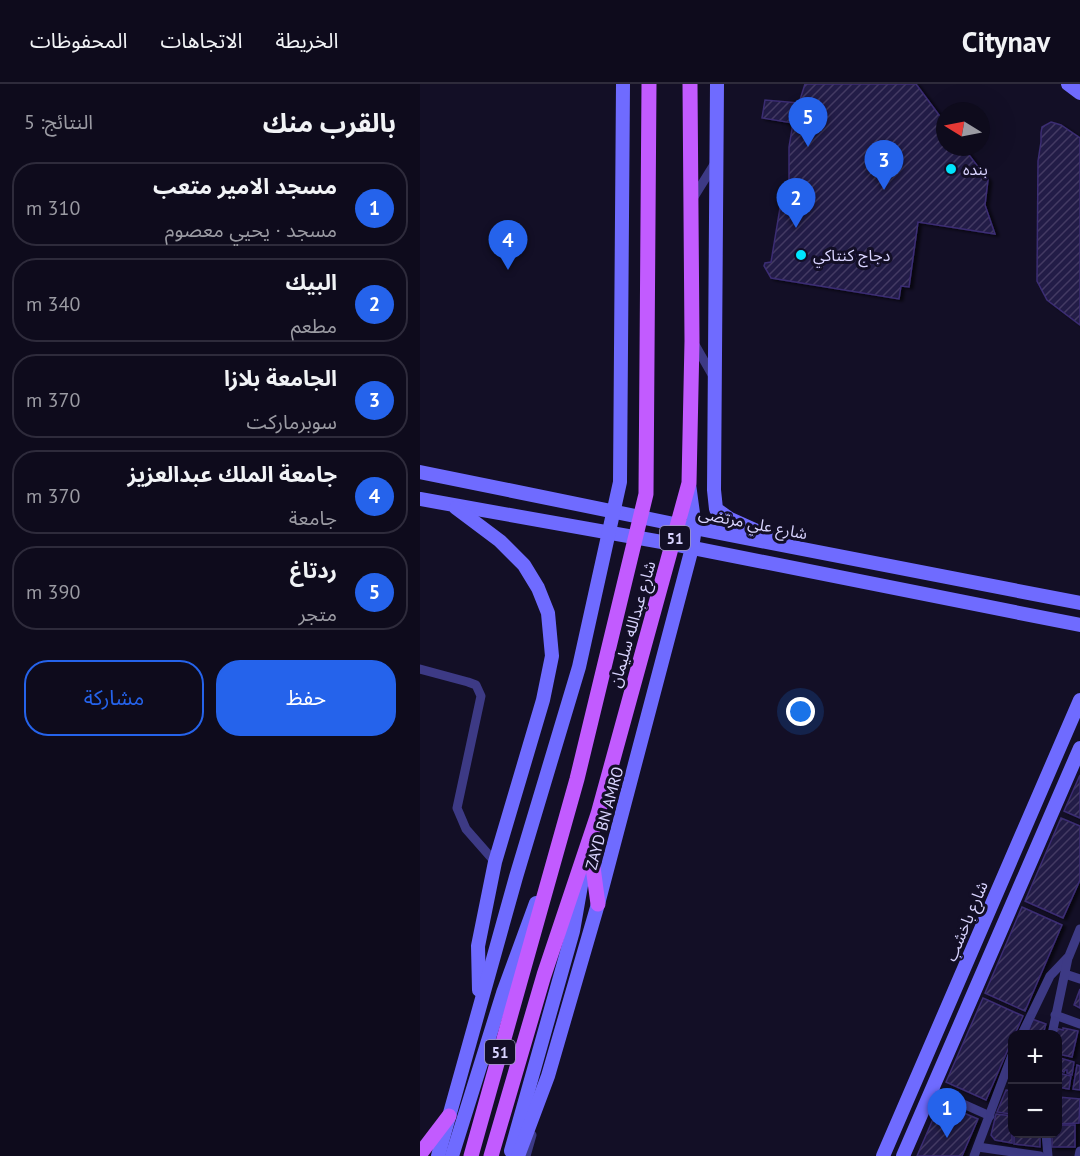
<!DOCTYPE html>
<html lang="ar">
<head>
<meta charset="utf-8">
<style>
	:root { --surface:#0e0b1c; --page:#171425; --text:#f1f3f6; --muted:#9b9ba3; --line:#2e2b3b; --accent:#2563eb }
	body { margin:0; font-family:"PT Sans","Noto Sans Arabic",sans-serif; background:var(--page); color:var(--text); direction:rtl }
	.controls { position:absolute; right:18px; bottom:18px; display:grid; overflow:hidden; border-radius:12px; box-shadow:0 6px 24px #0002 }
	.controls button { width:54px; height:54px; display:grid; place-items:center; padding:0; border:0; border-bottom:2px solid var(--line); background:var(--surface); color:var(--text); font:30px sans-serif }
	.compass { position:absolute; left:516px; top:18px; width:54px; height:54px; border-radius:50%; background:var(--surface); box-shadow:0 6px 24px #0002; rotate:280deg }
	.you { position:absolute; left:381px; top:628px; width:21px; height:21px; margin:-15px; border:4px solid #fff; border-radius:50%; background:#1a73e8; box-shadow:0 0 0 9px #1a73e833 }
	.badge { display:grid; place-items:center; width:39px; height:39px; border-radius:50%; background:var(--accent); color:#fff; font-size:20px; font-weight:700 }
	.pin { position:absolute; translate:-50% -50px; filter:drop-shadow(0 2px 3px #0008) }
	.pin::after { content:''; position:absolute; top:32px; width:21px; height:18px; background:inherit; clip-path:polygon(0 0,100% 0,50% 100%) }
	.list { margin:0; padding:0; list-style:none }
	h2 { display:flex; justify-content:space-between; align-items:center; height:78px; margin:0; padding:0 24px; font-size:26px }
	h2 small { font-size:20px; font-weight:400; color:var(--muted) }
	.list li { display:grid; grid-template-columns:39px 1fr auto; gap:18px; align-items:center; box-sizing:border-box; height:84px; margin:0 12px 12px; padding:0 12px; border:2px solid var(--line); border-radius:24px }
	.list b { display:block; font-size:22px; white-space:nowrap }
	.list p { margin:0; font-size:20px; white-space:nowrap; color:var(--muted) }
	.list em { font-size:20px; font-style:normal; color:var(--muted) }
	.actions { display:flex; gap:12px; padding:18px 24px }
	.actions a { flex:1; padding:14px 0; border:2px solid var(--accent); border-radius:24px; text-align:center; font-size:21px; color:var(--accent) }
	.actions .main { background:var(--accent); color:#fff }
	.map { position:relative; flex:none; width:660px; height:1072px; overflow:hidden; direction:ltr }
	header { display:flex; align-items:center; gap:36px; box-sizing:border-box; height:84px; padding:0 30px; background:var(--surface); border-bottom:2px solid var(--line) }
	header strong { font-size:28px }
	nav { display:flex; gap:33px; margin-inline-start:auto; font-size:21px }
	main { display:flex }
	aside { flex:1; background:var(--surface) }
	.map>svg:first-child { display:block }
	.building { fill:url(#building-hatch); stroke:#3b2d73; stroke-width:1.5; filter:url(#shadow) }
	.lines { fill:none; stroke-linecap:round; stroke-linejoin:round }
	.minor { stroke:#3d3a85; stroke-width:9 }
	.secondary { stroke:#6f6bff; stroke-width:14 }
	.primary { stroke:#c25bff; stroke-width:15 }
	.poi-dot { fill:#00e5ff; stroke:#130f26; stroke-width:2 }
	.labels { text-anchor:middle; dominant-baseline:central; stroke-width:6; stroke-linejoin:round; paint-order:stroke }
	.shield { fill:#130f26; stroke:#9e99be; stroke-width:1.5 }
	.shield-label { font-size:15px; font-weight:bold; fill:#d9d4ff }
	.poi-label { font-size:16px; fill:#d9d4ff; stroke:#130f26; text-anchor:start }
	.street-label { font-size:16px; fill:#d9d4ff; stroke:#130f26 }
</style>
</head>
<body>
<header>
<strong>Citynav</strong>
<nav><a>الخريطة</a><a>الاتجاهات</a><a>المحفوظات</a></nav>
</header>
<main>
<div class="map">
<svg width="660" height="1072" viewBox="0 0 660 1072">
	<defs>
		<pattern id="building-hatch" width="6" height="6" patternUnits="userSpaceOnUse" patternTransform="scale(1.5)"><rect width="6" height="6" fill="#241b47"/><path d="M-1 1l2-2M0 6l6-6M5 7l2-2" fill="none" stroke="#433b63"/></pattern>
		<filter id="shadow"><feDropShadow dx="3.5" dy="2" stdDeviation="1.5" flood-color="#0009"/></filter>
	</defs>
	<rect width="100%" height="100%" fill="#130f26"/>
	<!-- building -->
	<g class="building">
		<path d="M385,0H496L525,39V63H543L568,96L565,121L575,150L498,138L489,203L481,202L479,215L351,194L344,182L345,179L351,178L364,100H368L369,96V63L373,39L342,34L345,16L379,19Z"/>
		<path d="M631,38L641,41L660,54V241L627,216L617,197L618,77L621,58V49L622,43Z"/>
		<path d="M660,691V734L644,727Z"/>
		<path d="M641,734L660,742V796L643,834L605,817Z"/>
		<path d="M602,823L642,841L605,927L565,909Z"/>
		<path d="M660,905V924L654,921Z"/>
		<path d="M563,914L603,932L595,950H592V956L566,1016L526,998Z"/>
		<path d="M612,935L626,940L623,950H608Z"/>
		<path d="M635,944L643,946V944L658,947L652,973L638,970V950H634Z"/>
		<path d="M640,974L654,978L652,991L647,989V986H645L644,988L638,986V975Z"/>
		<path d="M657,981L660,982V1006L653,1005Z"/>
		<path d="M638,989L651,992L649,1005L638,1003Z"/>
		<path d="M586,1006L592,1007L590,1030L577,1028Z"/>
		<path d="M638,1013L660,1015L659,1039L638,1040Z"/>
		<path d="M520,1019L558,1035L542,1072H497Z"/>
		<path d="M576,1030L592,1032V1059L575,1056L571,1051Z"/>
		<path d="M638,1041H655V1063H632V1050H638Z"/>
		<path d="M594,1050H620V1063L594,1060Z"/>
	</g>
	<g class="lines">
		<!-- minor -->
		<g class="minor">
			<path d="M272,116L295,79"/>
			<path d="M274,259L294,294"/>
			<path d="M0,585L48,598L56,601L61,612L37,724L46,745L75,778"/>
			<path d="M645,890L660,895"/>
			<path d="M635,931L660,940"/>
			<path d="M602,950L630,892L649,872L660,845"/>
			<path d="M632,950L648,874"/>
			<path d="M512,1006L570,1032"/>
			<path d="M626,1050L628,1072"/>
			<path d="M558,1063L620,1072"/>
			<path d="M106,1072L112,1051"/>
			<path d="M554,1072L592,971"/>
			<path d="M659,1072L660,1067"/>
		</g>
		<!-- secondary -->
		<g class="secondary">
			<path d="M297,0L294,406L296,425L310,435L350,453"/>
			<path d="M648,0L660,9"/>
			<path d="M0,388L259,441L660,519"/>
			<path d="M0,415L253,460L660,541"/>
			<path d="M36,424L80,457L104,481L118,504L128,529L132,572L123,616L75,778L58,862L59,906"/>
			<path d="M91,1067L153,847L163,790"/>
			<path d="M18,1072L96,793L159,583L200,398L203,0"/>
			<path d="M32,1072L83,909L116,819"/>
			<path d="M98,1072L128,992L178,820L272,464L275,444L269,400"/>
			<path d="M463,1072L660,616"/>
			<path d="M483,1072L660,664"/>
		</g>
		<!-- primary -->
		<g class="primary">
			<path d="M170,761L178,820"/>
			<path d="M0,1070L29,1032"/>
			<path d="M51,1072L157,695L226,410L229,0"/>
			<path d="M71,1072L124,891L178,730L269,399L272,257L270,0"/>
		</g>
	</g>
	<!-- markers -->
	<g class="poi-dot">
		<circle cx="531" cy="85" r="6"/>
		<circle cx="381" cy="171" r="6"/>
	</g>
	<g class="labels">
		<!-- shield labels -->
		<g class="shield">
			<rect x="240" y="442" width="30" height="24" rx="4.5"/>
			<rect x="65" y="956" width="30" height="24" rx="4.5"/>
		</g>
		<g class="shield-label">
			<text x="255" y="454">51</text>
			<text x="80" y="968">51</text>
		</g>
		<!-- poi labels -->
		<g class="poi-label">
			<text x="543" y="85">بنده</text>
			<text x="393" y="171">دجاج كنتاكي</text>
		</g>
		<!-- street labels -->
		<g class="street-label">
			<text transform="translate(333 439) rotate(11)">شارع علي مرتضى</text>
			<text transform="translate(212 540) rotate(-74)">شارع عبدالله سليمان</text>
			<text transform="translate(184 734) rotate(-75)">ZAYD BN AMRO</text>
			<text transform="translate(546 837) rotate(-67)">شارع باخشب</text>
		</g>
	</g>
</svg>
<div class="controls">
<button>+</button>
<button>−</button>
</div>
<svg class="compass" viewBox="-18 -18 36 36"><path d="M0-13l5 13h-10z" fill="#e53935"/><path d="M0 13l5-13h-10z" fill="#9b9ba3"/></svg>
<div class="you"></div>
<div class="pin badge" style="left:527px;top:1054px">1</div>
<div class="pin badge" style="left:376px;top:144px">2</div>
<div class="pin badge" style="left:464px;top:106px">3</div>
<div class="pin badge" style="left:88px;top:186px">4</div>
<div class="pin badge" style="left:388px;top:63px">5</div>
</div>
<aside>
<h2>بالقرب منك<small>النتائج: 5</small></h2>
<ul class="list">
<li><span class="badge">1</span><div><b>مسجد الامير متعب</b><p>مسجد · يحيي معصوم</p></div><em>310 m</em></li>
<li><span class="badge">2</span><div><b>البيك</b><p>مطعم</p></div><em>340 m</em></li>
<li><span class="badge">3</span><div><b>الجامعة بلازا</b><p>سوبرماركت</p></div><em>370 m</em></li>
<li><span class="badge">4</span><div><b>جامعة الملك عبدالعزيز</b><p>جامعة</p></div><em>370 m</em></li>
<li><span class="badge">5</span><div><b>ردتاغ</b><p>متجر</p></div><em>390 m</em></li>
</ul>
<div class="actions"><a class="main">حفظ</a><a>مشاركة</a></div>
</aside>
</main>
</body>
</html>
